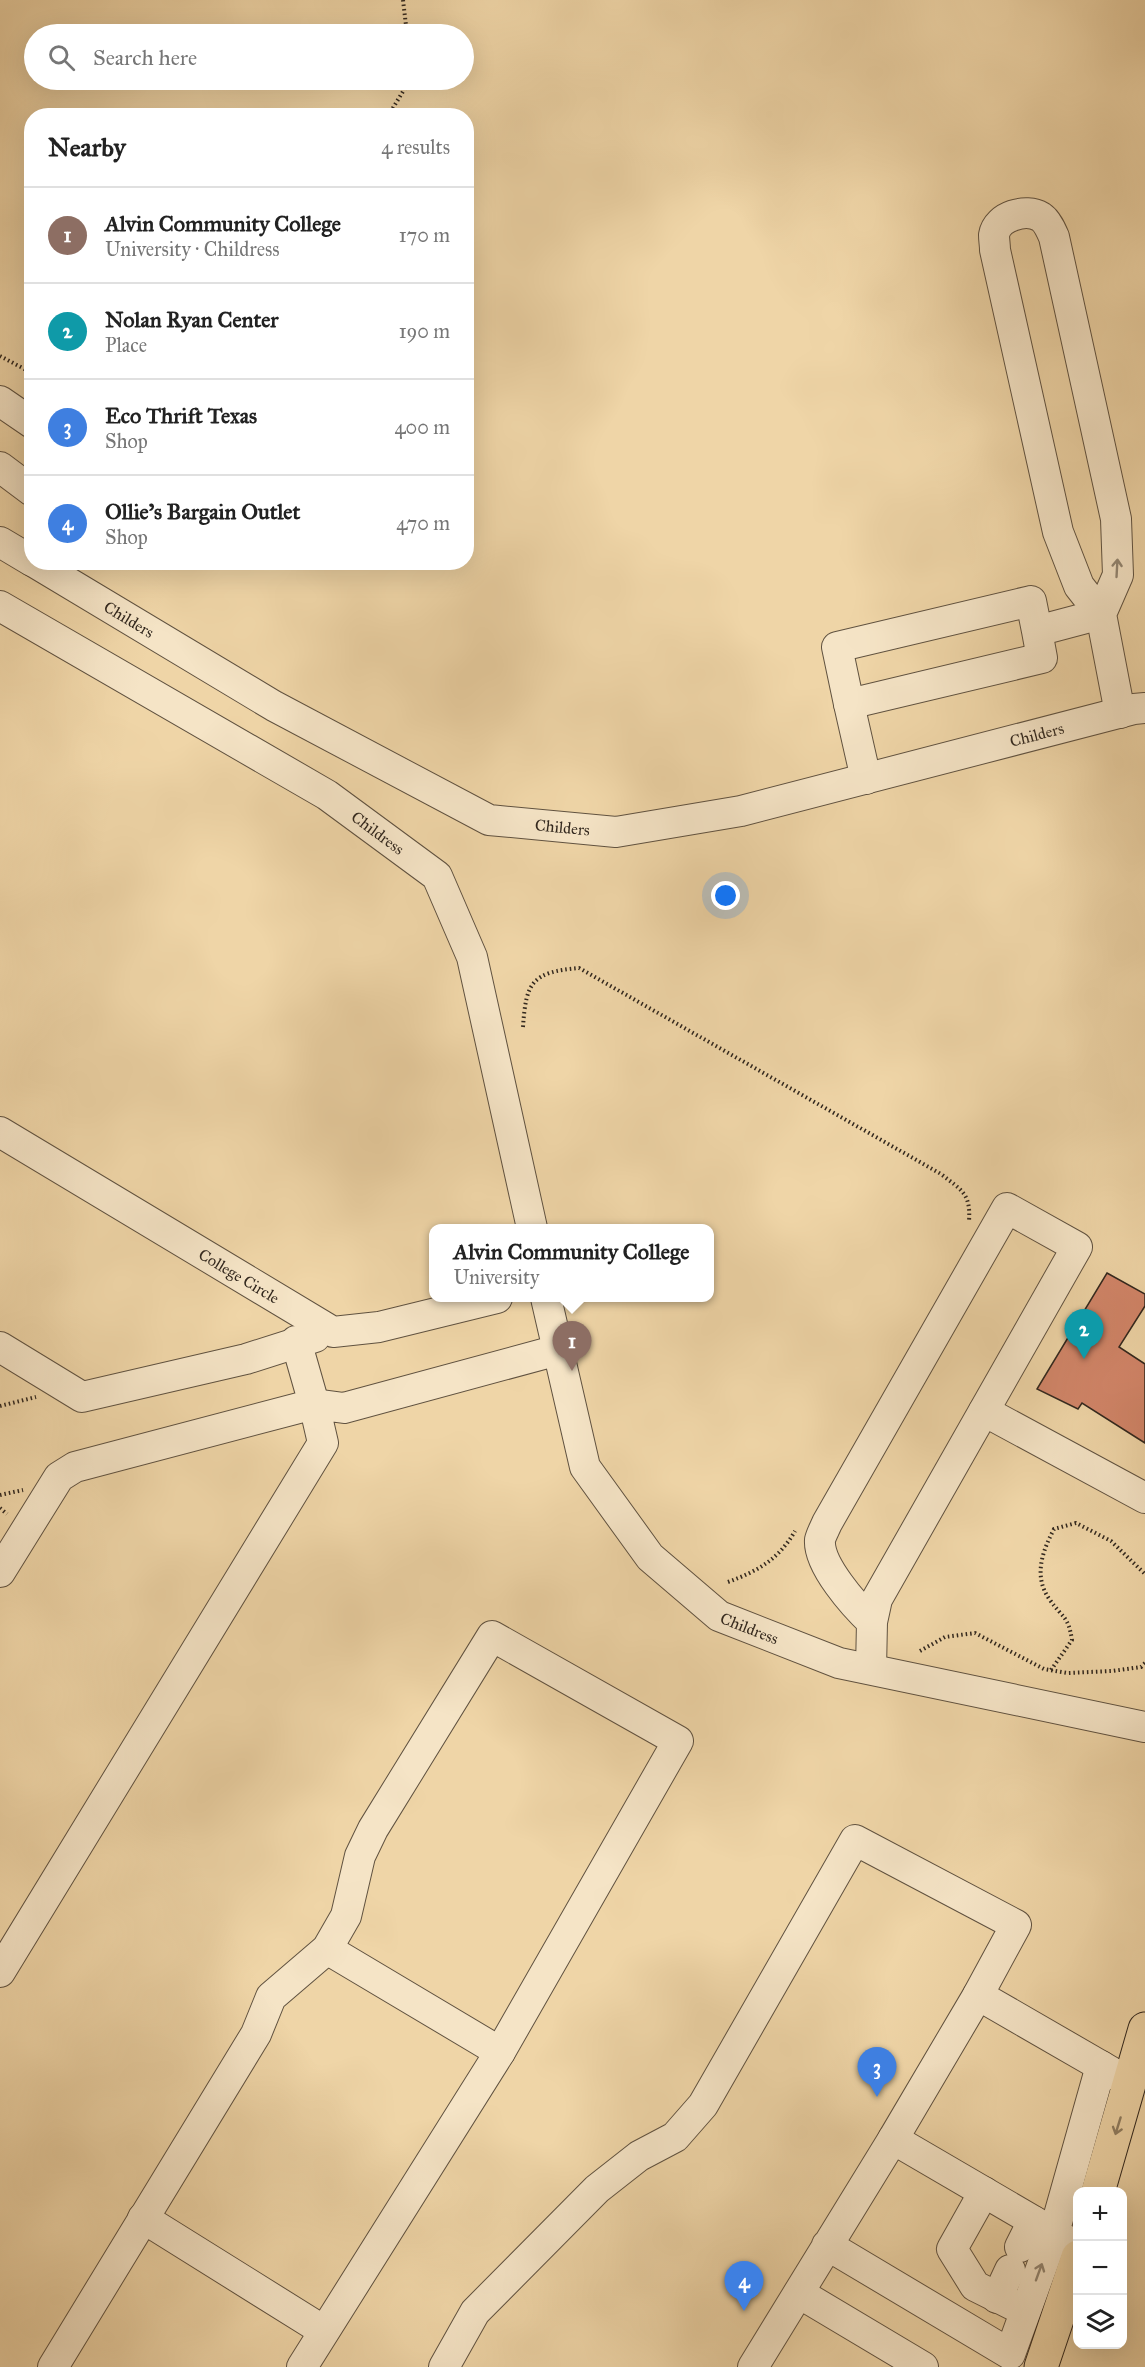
<!DOCTYPE html>
<html lang="en">
<head>
<meta charset="utf-8">
<style>
	:root { --surface:#fff; --page:#f6f6f6; --text:#222; --muted:#767676; --line:#e0e0e0; --accent:#7c3aed }
	body { margin:0; font-family:"IM FELL Great Primer",serif; background:var(--page); color:var(--text) }
	.controls { position:absolute; right:18px; bottom:18px; display:grid; overflow:hidden; border-radius:12px; box-shadow:0 6px 24px #0002 }
	.controls button { width:54px; height:54px; display:grid; place-items:center; padding:0; border:0; border-bottom:2px solid var(--line); background:var(--surface); color:var(--text); font:30px sans-serif }
	.you { position:absolute; left:726px; top:896px; width:21px; height:21px; margin:-15px; border:4px solid #fff; border-radius:50%; background:#1a73e8; box-shadow:0 0 0 9px #1a73e833 }
	.badge { display:grid; place-items:center; width:39px; height:39px; border-radius:50%; background:var(--accent); color:#fff; font-size:20px; font-weight:700 }
	.pin { position:absolute; translate:-50% -50px; filter:drop-shadow(0 2px 3px #0008) }
	.pin::after { content:''; position:absolute; top:32px; width:21px; height:18px; background:inherit; clip-path:polygon(0 0,100% 0,50% 100%) }
	.popup { position:absolute; left:429px; top:1224px; width:285px; height:78px; box-sizing:border-box; display:grid; place-content:center; border-radius:12px; background:var(--surface); filter:drop-shadow(0 2px 4px #0005); font-size:20px; white-space:nowrap; color:var(--muted) }
	.popup b { font-size:22px; color:var(--text) }
	.popup::after { content:''; position:absolute; left:50%; top:100%; margin-left:-12px; border:12px solid transparent; border-top-color:var(--surface) }
	.list { margin:0; padding:0; list-style:none }
	h2 { display:flex; justify-content:space-between; align-items:center; height:78px; margin:0; padding:0 24px; font-size:26px }
	h2 small { font-size:20px; font-weight:400; color:var(--muted) }
	.list li { display:grid; grid-template-columns:39px 1fr auto; gap:18px; align-items:center; box-sizing:border-box; height:96px; padding:0 24px; border-top:2px solid var(--line) }
	.list b { display:block; font-size:22px; white-space:nowrap }
	.list p { margin:0; font-size:20px; white-space:nowrap; color:var(--muted) }
	.list em { font-size:20px; font-style:normal; color:var(--muted) }
	.icon { flex:none; width:33px; height:33px; fill:none; stroke:currentColor; stroke-width:2; stroke-linecap:round; stroke-linejoin:round }
	.map { position:relative; flex:none; width:1145px; height:2367px; overflow:hidden }
	.search { position:absolute; background:var(--surface); box-shadow:0 6px 24px #0002; left:24px; top:24px; width:450px; height:66px; display:flex; align-items:center; gap:15px; box-sizing:border-box; padding:0 21px; border-radius:33px; color:var(--muted); font-size:22px }
	.panel { position:absolute; background:var(--surface); box-shadow:0 6px 24px #0002; left:24px; top:108px; width:450px; height:462px; border-radius:24px }
	.map>svg:first-child { display:block }
	.building { fill:#d3866a; stroke:#31271e; stroke-width:1.5 }
	.lines { fill:none; stroke-linecap:round; stroke-linejoin:round }
	.minor-casing { stroke:#605240; stroke-width:32 }
	.major-casing { stroke:#31271e; stroke-width:35 }
	.path { stroke:#31271e; stroke-width:4; stroke-dasharray:1.5 3; stroke-linecap:butt }
	.minor { stroke:#f5e4c6; stroke-width:30 }
	.major { stroke:#efd5a7; stroke-width:33 }
	.oneway { stroke:#938672 }
	.oneway2 { stroke:#907e62 }
	.labels { text-anchor:middle; dominant-baseline:central; stroke-width:5; stroke-linejoin:round; paint-order:stroke }
	.street-label { font-size:16px; fill:#31271e; stroke:#f5e4c6 }
</style>
</head>
<body>
<div class="map">
<svg width="1145" height="2367" viewBox="0 0 1145 2367">
	<rect width="100%" height="100%" fill="#efd5a7"/>
	<filter id="stains"><feTurbulence type="fractalNoise" baseFrequency=".00333" numOctaves="4"/><feColorMatrix values="0 0 0 0 .2 0 0 0 0 .09 0 0 0 0 .02 0 0 0 .5 -.17"/></filter>
	<radialGradient id="worn" r=".72"><stop offset=".6" stop-color="#630" stop-opacity="0"/><stop offset="1" stop-color="#630" stop-opacity=".3"/></radialGradient>
	<!-- building -->
	<path class="building" d="M1107,1273L1145,1294V1306L1119,1347L1145,1364V1443L1082,1403L1078,1409L1037,1389Z"/>
	<g class="lines">
		<!-- minor casing -->
		<g class="minor-casing">
			<g id="minor">
				<path d="M0,401L32,423"/>
				<path d="M0,467L32,491"/>
				<path d="M0,542L32,561"/>
				<path id="s1" d="M34,562L274,706L489,820L616,832L741,811L1134,709L1145,708"/>
				<path id="s2" d="M0,606L327,795L437,876L472,957L532,1228"/>
				<path d="M1101,614L1118,575L1116,519L1054,237C1051,230 1047,221 1041,217C1026,208 997,216 994,235C994,240 995,245 995,250L1058,532L1079,586L1101,614L1120,713"/>
				<path d="M1037,631L1031,601L837,647L849,704L1042,658L1037,631L1101,614"/>
				<path d="M849,704L866,779"/>
				<path id="s3" d="M0,1132L333,1332L379,1327L497,1298"/>
				<path id="s4" d="M546,1298L585,1467L650,1557L719,1616L839,1663L1145,1727"/>
				<path d="M0,1347L82,1397L246,1359L315,1337"/>
				<path d="M984,1411L1145,1498"/>
				<path d="M0,1572L59,1477L75,1467L314,1404L296,1341"/>
				<path d="M871,1669L872,1622C855,1606 818,1565 820,1540C821,1535 825,1528 827,1523L1007,1208L1077,1247L877,1599L872,1622"/>
				<path d="M327,1949L500,2052"/>
				<path d="M0,1972L323,1443L314,1404L344,1408L558,1350"/>
				<path d="M893,2139L978,1995"/>
				<path d="M984,2192L952,2249L975,2286L1025,2311"/>
				<path d="M143,2218L324,2331"/>
				<path d="M1071,2243L1054,2233L1101,2066L1118,2076"/>
				<path d="M1020,2247L1033,2221"/>
				<path d="M799,2293L923,2367"/>
				<path d="M997,2298L1010,2270"/>
				<path d="M53,2367L256,2034L271,1997L327,1949L346,1916L360,1856L373,1829L492,1636L678,1741L500,2052L302,2367"/>
				<path d="M444,2367L475,2312L597,2189L639,2156L675,2137L703,2105L855,1840L1016,1925L978,1995L1101,2066"/>
				<path d="M753,2367L893,2139L1054,2233L1010,2354L827,2245"/>
			</g>
		</g>
		<!-- major casing -->
		<g class="major-casing">
			<g id="major">
				<path d="M1098,2192L1145,2029"/>
				<path d="M1041,2367L1078,2257"/>
			</g>
		</g>
		<!-- path -->
		<g class="path">
			<path d="M403,0L407,34"/>
			<path d="M388,116L410,80"/>
			<path d="M0,356L32,373"/>
			<path d="M523,1027C526,982 532,972 579,968L941,1174C961,1190 971,1193 969,1221"/>
			<path d="M0,1406L36,1397"/>
			<path d="M0,1495L23,1490"/>
			<path d="M0,1508L7,1514"/>
			<path d="M728,1582C758,1571 779,1559 795,1531"/>
			<path d="M920,1651L945,1637L975,1633L1044,1669L1068,1673L1112,1671L1141,1667L1145,1663"/>
			<path d="M1051,1670L1072,1640C1068,1615 1063,1619 1050,1600C1033,1577 1042,1552 1054,1529L1076,1523L1111,1541L1145,1574"/>
		</g>
		<!-- minor -->
		<use href="#minor" class="minor"/>
		<!-- major -->
		<use href="#major" class="major"/>
	</g>
	<!-- one-way arrows -->
	<defs><path id="oneway-shaft" d="M-6 0H5M1.5-3L5.5 0L1.5 3" fill="none" stroke-width="1.6" stroke-linecap="round" stroke-linejoin="round" transform="scale(1.5)"/></defs>
	<g class="oneway">
		<use href="#oneway-shaft" transform="translate(1117 568) rotate(-87)"/>
		<use href="#oneway-shaft" transform="translate(1039 2272) rotate(-70)"/>
	</g>
	<use class="oneway2" href="#oneway-shaft" transform="translate(1118 2126) rotate(107)"/>
	<g class="labels">
		<!-- street labels -->
		<g class="street-label">
			<text stroke="none"><textPath href="#s1" startOffset="111">Childers</textPath></text>
			<text stroke="none"><textPath href="#s1" startOffset="1083">Childers</textPath></text>
			<text stroke="none"><textPath href="#s1" startOffset="597">Childers</textPath></text>
			<text stroke="none"><textPath href="#s2" startOffset="441">Childress</textPath></text>
			<text stroke="none"><textPath href="#s3" startOffset="279">College Circle</textPath></text>
			<text stroke="none"><textPath href="#s4" startOffset="408">Childress</textPath></text>
		</g>
	</g>
	<rect width="100%" height="100%" filter="url(#stains)"/>
	<rect width="100%" height="100%" fill="url(#worn)"/>
</svg>
<div class="controls">
<button>+</button>
<button>−</button>
<button><svg class="icon" aria-label="layers" viewBox="0 0 24 24"><path d="M12 4l9 5-9 5-9-5zM3 14l9 5 9-5"/></svg></button>
</div>
<div class="you"></div>
<div class="pin badge" style="left:572px;top:1371px;background:#8d6e63">1</div>
<div class="popup"><b>Alvin Community College</b>University</div>
<div class="pin badge" style="left:1084px;top:1359px;background:#0f9aa8">2</div>
<div class="pin badge" style="left:877px;top:2097px;background:#3f7fe0">3</div>
<div class="pin badge" style="left:744px;top:2311px;background:#3f7fe0">4</div>
<div class="search"><svg class="icon" aria-label="search" viewBox="0 0 24 24"><circle cx="10" cy="10" r="6"/><path d="M15 15l6 6"/></svg>Search here</div>
<section class="panel">
<h2>Nearby<small>4 results</small></h2>
<ul class="list">
<li><span class="badge" style="background:#8d6e63">1</span><div><b>Alvin Community College</b><p>University · Childress</p></div><em>170 m</em></li>
<li><span class="badge" style="background:#0f9aa8">2</span><div><b>Nolan Ryan Center</b><p>Place</p></div><em>190 m</em></li>
<li><span class="badge" style="background:#3f7fe0">3</span><div><b>Eco Thrift Texas</b><p>Shop</p></div><em>400 m</em></li>
<li><span class="badge" style="background:#3f7fe0">4</span><div><b>Ollie's Bargain Outlet</b><p>Shop</p></div><em>470 m</em></li>
</ul>
</section>
</div>
</body>
</html>
